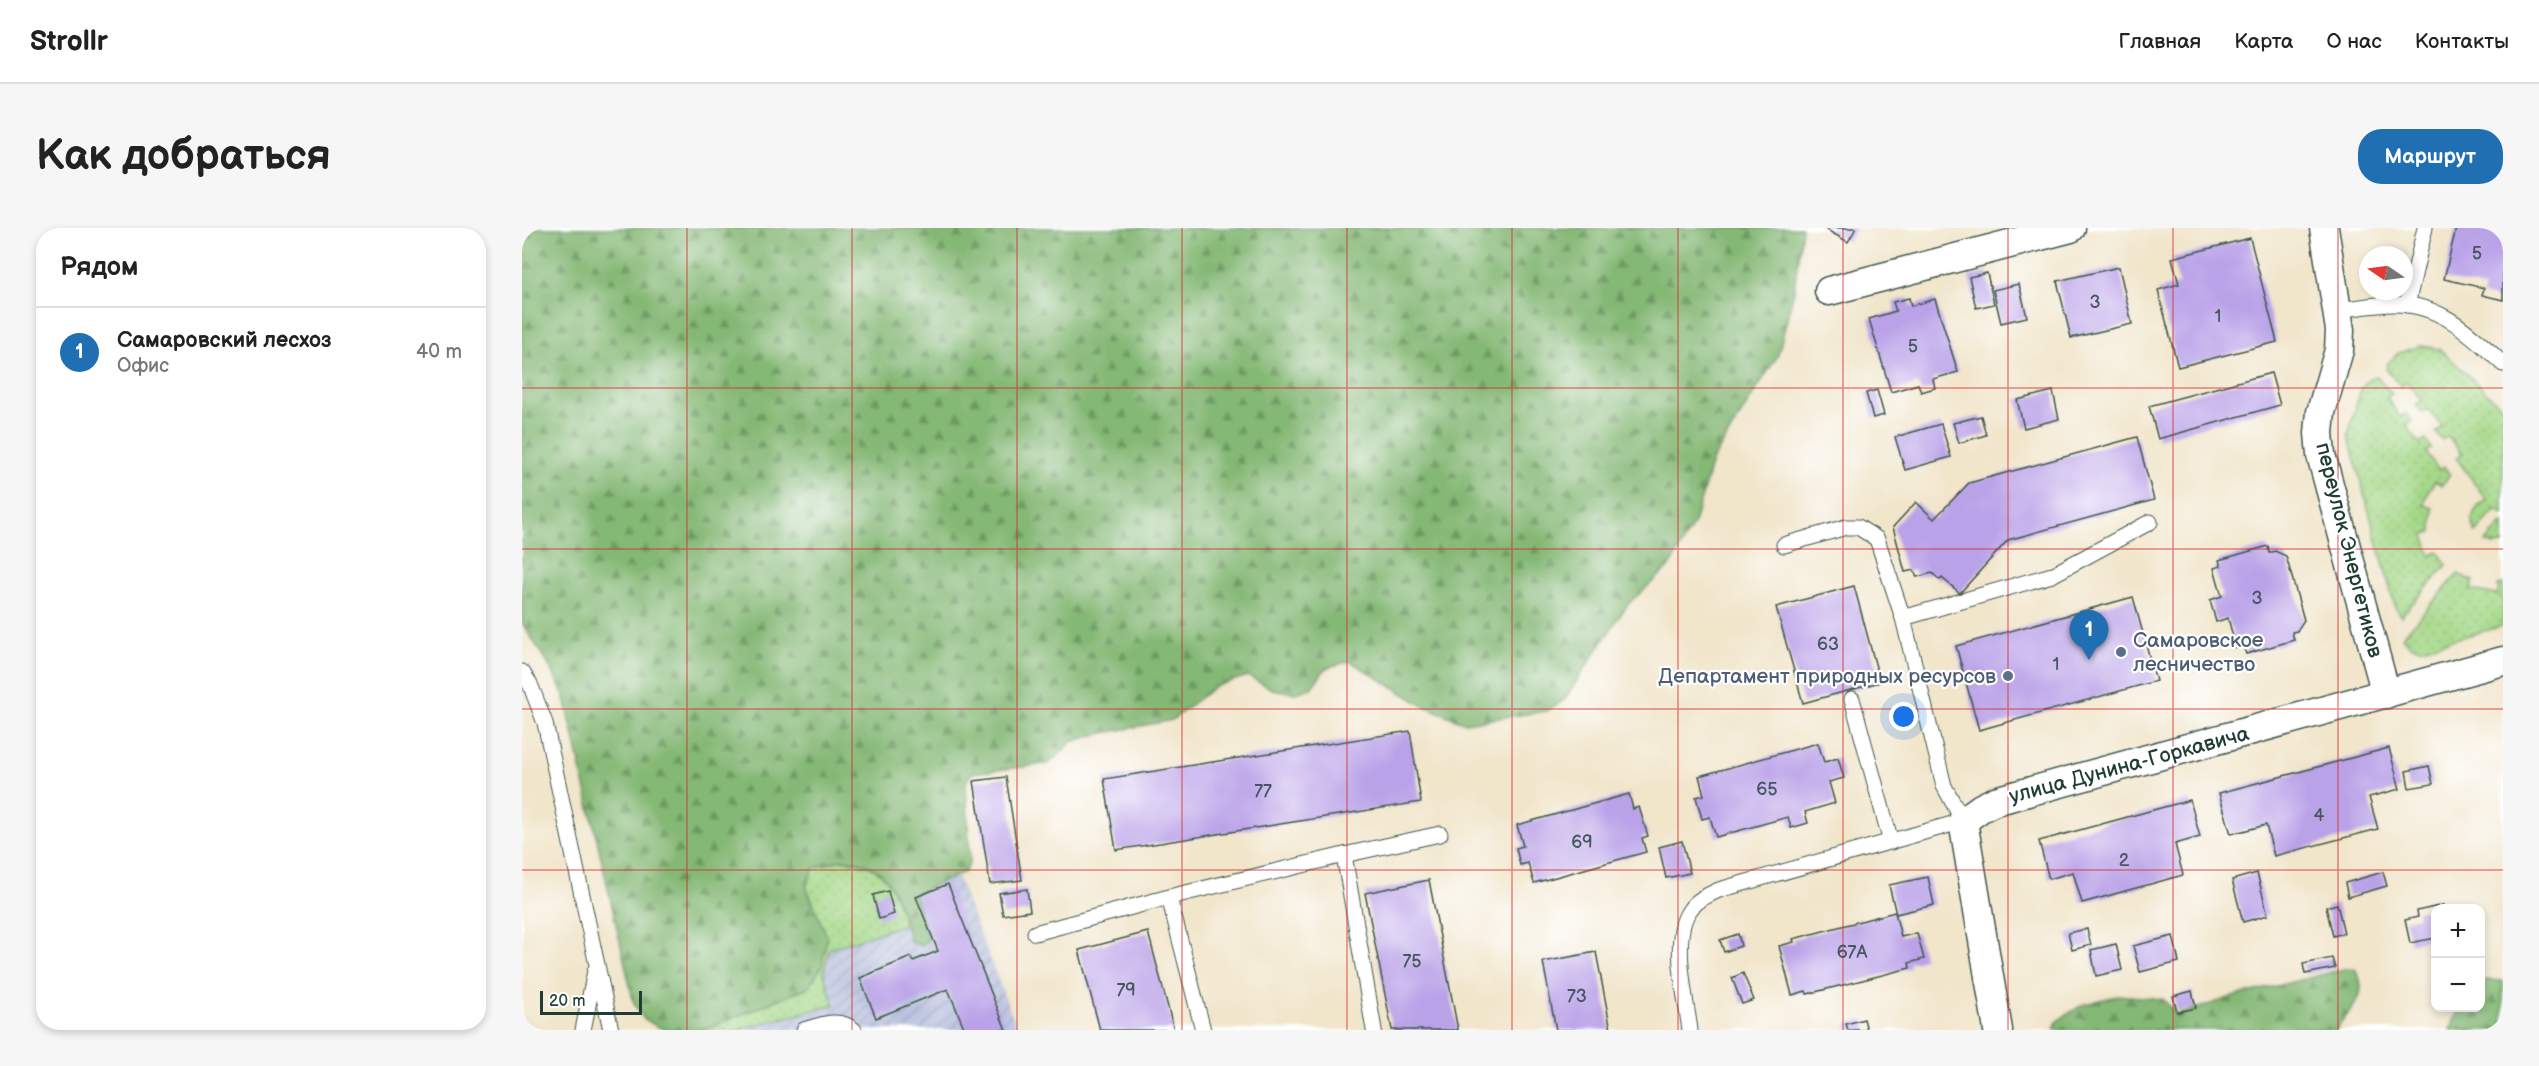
<!DOCTYPE html>
<html lang="ru">
<head>
<meta charset="utf-8">
<style>
	:root { --surface:#fff; --page:#f6f6f6; --text:#222; --muted:#767676; --line:#e0e0e0; --accent:#1f6fb2 }
	body { margin:0; font-family:"Balsamiq Sans",sans-serif; background:var(--page); color:var(--text) }
	.controls { position:absolute; right:18px; bottom:18px; display:grid; overflow:hidden; border-radius:12px; box-shadow:0 3px 9px #0003 }
	.controls button { width:54px; height:54px; display:grid; place-items:center; padding:0; border:0; border-bottom:2px solid var(--line); background:var(--surface); color:var(--text); font:30px sans-serif }
	.compass { position:absolute; left:1837px; top:18px; width:54px; height:54px; border-radius:50%; background:var(--surface); box-shadow:0 3px 9px #0003; rotate:283deg }
	.scale { position:absolute; left:18px; bottom:15px; width:102px; box-sizing:border-box; padding-left:6px; border:3px solid #1f3d34; border-top:0; font-size:16px; line-height:21px; white-space:nowrap; color:#1f3d34; -webkit-text-stroke:4px #fff; paint-order:stroke }
	.you { position:absolute; left:1382px; top:489px; width:21px; height:21px; margin:-15px; border:4px solid #fff; border-radius:50%; background:#1a73e8; box-shadow:0 0 0 9px #1a73e833 }
	.badge { display:grid; place-items:center; width:39px; height:39px; border-radius:50%; background:var(--accent); color:#fff; font-size:20px; font-weight:700 }
	.pin { position:absolute; translate:-50% -50px; filter:drop-shadow(0 2px 3px #0008) }
	.pin::after { content:''; position:absolute; top:32px; width:21px; height:18px; background:inherit; clip-path:polygon(0 0,100% 0,50% 100%) }
	.list { margin:0; padding:0; list-style:none }
	h2 { display:flex; justify-content:space-between; align-items:center; height:78px; margin:0; padding:0 24px; font-size:26px }
	h2 small { font-size:20px; font-weight:400; color:var(--muted) }
	.list li { display:grid; grid-template-columns:39px 1fr auto; gap:18px; align-items:center; box-sizing:border-box; height:90px; padding:0 24px; border-top:2px solid var(--line) }
	.list b { display:block; font-size:22px; white-space:nowrap }
	.list p { margin:0; font-size:20px; white-space:nowrap; color:var(--muted) }
	.list em { font-size:20px; font-style:normal; color:var(--muted) }
	.map { position:relative; flex:none; width:1981px; height:802px; overflow:hidden; border-radius:24px }
	header { display:flex; align-items:center; gap:36px; box-sizing:border-box; height:84px; padding:0 30px; background:var(--surface); border-bottom:2px solid var(--line) }
	header strong { font-size:28px }
	nav { display:flex; gap:33px; margin-inline-start:auto; font-size:21px }
	.intro { display:flex; align-items:center; justify-content:space-between; box-sizing:border-box; height:144px; padding:0 36px }
	h1 { margin:0; font-size:42px }
	.button { padding:15px 27px; border-radius:24px; background:var(--accent); color:#fff; font-size:21px; font-weight:700 }
	main { display:flex; gap:36px; padding:0 36px }
	aside { flex:1; background:var(--surface); border-radius:24px; box-shadow:0 3px 9px #0003 }
	.map>svg:first-child { display:block }
	.industrial { fill:url(#industrial-furrows) }
	.grass { fill:url(#grass-dots); stroke:#628a5e; stroke-width:1.5 }
	.forest { fill:url(#forest-firs); stroke:#527a54; stroke-width:1.5 }
	.building { fill:#baa2e8 }
	.lines { fill:none; stroke-linecap:round; stroke-linejoin:round }
	.lane-casing { stroke:#3e564a; stroke-width:17 }
	.street-casing { stroke:#3e564a; stroke-width:31 }
	.lane { stroke:#fff; stroke-width:15 }
	.street { stroke:#fff; stroke-width:28 }
	.grid { fill:none; stroke:#d62828; stroke-width:1.5; stroke-opacity:0.55 }
	.service-dot { fill:#5c6f8a; stroke:#fff; stroke-width:2 }
	.labels { text-anchor:middle; dominant-baseline:central; stroke-width:4.5; stroke-linejoin:round; paint-order:stroke }
	.number-label { font-size:18px; fill:#465661 }
	.street-label { font-size:21px; fill:#1f3d34; stroke:#fff }
	.service-label { font-size:21px; fill:#4e5e75; stroke:#fff; text-anchor:start }
</style>
</head>
<body>
<header>
<strong>Strollr</strong>
<nav><a>Главная</a><a>Карта</a><a>О нас</a><a>Контакты</a></nav>
</header>
<div class="intro"><h1>Как добраться</h1><a class="button">Маршрут</a></div>
<main>
<aside>
<h2>Рядом<small></small></h2>
<ul class="list">
<li><span class="badge">1</span><div><b>Самаровский лесхоз</b><p>Офис</p></div><em>40 m</em></li>
</ul>
</aside>
<div class="map">
<svg width="1981" height="802" viewBox="0 0 1981 802">
	<defs>
		<pattern id="industrial-furrows" width="10" height="10" patternUnits="userSpaceOnUse" patternTransform="scale(1.5)"><rect width="10" height="10" fill="#bbc3de"/><path d="M-1 1l2-2M0 10L10 0M9 11l2-2" fill="none" stroke="#a0a8bf"/></pattern>
		<pattern id="grass-dots" width="8" height="8" patternUnits="userSpaceOnUse" patternTransform="scale(1.5)"><rect width="8" height="8" fill="#a5d888"/><path d="M2 2h.1M6 6h.1" fill="none" stroke="#8eba76" stroke-width="1.8" stroke-linecap="round"/></pattern>
		<pattern id="forest-firs" width="22" height="20" patternUnits="userSpaceOnUse" patternTransform="scale(1.5)"><rect width="22" height="20" fill="#84b874"/><path d="M5 1l3.5 6h-7zM16 11l3.5 6h-7z" fill="#6b9760"/></pattern>
	</defs>
	<rect width="100%" height="100%" fill="#fff"/>
	<filter id="ink" filterUnits="userSpaceOnUse"><feTurbulence type="fractalNoise" baseFrequency=".0167" numOctaves="2"/><feDisplacementMap in="SourceGraphic" scale="12" xChannelSelector="R" yChannelSelector="G"/><feConvolveMatrix kernelMatrix="1 2 1 2 8 2 1 2 1" color-interpolation-filters="sRGB"/></filter>
	<filter id="wash" filterUnits="userSpaceOnUse"><feTurbulence type="fractalNoise" baseFrequency=".008" numOctaves="4" result="noise"/><feDisplacementMap in="SourceGraphic" scale="24" xChannelSelector="R" yChannelSelector="G"/><feGaussianBlur stdDeviation="1.35" result="paint"/><feColorMatrix in="noise" values="0 0 0 0 0 0 0 0 0 0 0 0 0 0 0 0 0 1.4 0 .05"/><feComposite in="paint" operator="in"/></filter>
	<g filter="url(#wash)">
		<rect width="100%" height="100%" fill="#f1e5ca"/>
		<!-- industrial -->
		<path class="industrial" d="M435,648L496,802H215L311,777L302,745L306,721L383,696L388,713L406,710L392,666Z"/>
		<!-- grass -->
		<g class="grass">
			<path d="M1897,118L1909,119L1920,123L1981,180V286L1974,281L1954,305C1945,292 1953,278 1965,272L1934,230L1940,226L1926,208L1920,212L1914,204L1920,199L1906,181L1900,185L1894,177L1900,173L1885,154L1879,159L1864,141L1865,136L1875,126Z"/>
			<path d="M1851,149H1855L1870,166L1865,170L1878,189L1884,185L1890,193L1884,197L1898,216L1903,212L1909,220L1904,224L1917,243L1922,239L1928,246L1920,257L1913,253L1906,263L1902,277L1911,280L1910,304L1902,307L1909,328L1916,324L1925,337L1879,388L1874,382L1826,207L1838,164L1841,157Z"/>
			<path d="M1981,295V316L1972,317L1964,314Z"/>
			<path d="M1936,346L1952,353L1949,362L1976,367V357L1981,356V398L1900,420L1889,418L1880,409Z"/>
			<path d="M319,632C366,638 369,655 383,696L307,721L302,745L312,777L215,802H170L191,798L287,759L305,709L284,658L292,640Z"/>
		</g>
		<!-- forest -->
		<g class="forest">
			<path d="M0,0H1280L1272,63L1256,127L1190,233L1172,295L1148,338L1105,377L1042,472L1025,483L943,495L902,478L828,433L804,440L789,460L773,465L750,461L726,448L693,458L650,492L572,507L549,514L537,527L525,536L450,545L444,554L448,634L443,644L392,666L406,711L400,718L388,713C376,676 370,630 319,632C311,633 301,637 292,640L284,659L305,709L300,738L287,759L191,798L170,802H144L134,798L121,790L112,776L43,470L28,439L0,395Z"/>
			<path d="M1826,740L1833,741C1850,768 1827,781 1814,802H1532L1535,793L1560,777L1597,767L1641,771L1655,787L1710,769Z"/>
			<path d="M1965,752L1981,753V802H1928L1937,780H1958L1959,754Z"/>
		</g>
		<g id="blocks">
			<!-- building -->
			<g class="building">
				<path d="M1307,0H1334L1326,14L1305,2Z"/>
				<path d="M1934,0H1981V72L1960,67L1962,60L1922,51Z"/>
				<path d="M1728,10L1755,114L1656,139L1636,62L1657,56L1650,30Z"/>
				<path d="M1597,39L1610,96L1549,110L1535,53Z"/>
				<path d="M1465,45L1472,76L1454,80L1447,49Z"/>
				<path d="M1497,56L1505,89L1479,95L1471,62Z"/>
				<path d="M1387,70L1389,78L1413,71L1436,144L1411,151L1413,160L1399,164L1396,156L1369,164L1347,91L1374,83L1371,74Z"/>
				<path d="M1749,145L1758,177L1636,211L1627,178Z"/>
				<path d="M1355,162L1362,187L1351,190L1344,165Z"/>
				<path d="M1531,163L1537,191L1502,200L1495,172Z"/>
				<path d="M1459,188L1464,207L1437,215L1431,195Z"/>
				<path d="M1419,196L1429,229L1383,242L1373,209Z"/>
				<path d="M1615,209L1632,272L1486,312L1438,365L1420,350L1418,352L1410,345L1395,349L1392,342L1383,344L1371,299L1394,274L1412,291L1447,255Z"/>
				<path d="M1746,318L1747,325L1753,323L1764,328L1782,392L1775,403L1770,404L1772,412L1724,426L1721,418L1714,420L1706,390L1694,394L1688,372L1700,368L1692,340L1699,338L1697,332Z"/>
				<path d="M1332,358L1358,454L1281,475L1254,379Z"/>
				<path d="M1611,369L1634,453L1457,502L1434,418Z"/>
				<path d="M888,503L899,574L594,622L582,551Z"/>
				<path d="M1296,515L1302,534L1316,530L1322,550L1307,554L1313,575L1283,584L1286,595L1269,600L1266,589L1194,609L1188,589L1180,591L1174,569L1182,567L1177,548Z"/>
				<path d="M1867,520L1878,561L1847,569L1856,601L1752,628L1744,597L1709,606L1697,565Z"/>
				<path d="M1907,538L1911,556L1887,560L1884,543Z"/>
				<path d="M484,549L500,652L468,656L452,553Z"/>
				<path d="M1107,566L1111,581L1117,579L1126,608L1120,610L1124,624L1012,655L1006,635L998,637L994,620L1001,618L995,597Z"/>
				<path d="M1668,572L1678,609L1653,616L1661,647L1560,675L1551,644L1527,651L1517,613Z"/>
				<path d="M1160,613L1168,645L1144,650L1137,619Z"/>
				<path d="M1861,644L1865,658L1826,669L1823,655Z"/>
				<path d="M1735,645L1746,687L1721,694L1710,652Z"/>
				<path d="M1406,649L1412,677L1374,686L1367,657Z"/>
				<path d="M907,652L936,802H870L843,665Z"/>
				<path d="M426,656L484,802H443L426,761L354,790L338,750L389,729L391,733L416,723L394,669Z"/>
				<path d="M505,661L508,683L481,687L477,665Z"/>
				<path d="M366,663L372,686L357,691L351,667Z"/>
				<path d="M1815,676L1822,705L1811,708L1804,679Z"/>
				<path d="M1921,677L1922,680H1914V710L1888,715L1883,692L1896,689L1895,683Z"/>
				<path d="M1373,684L1379,709L1395,705L1402,731L1387,735L1388,740L1285,766L1284,763L1270,767L1257,718L1272,714L1271,711Z"/>
				<path d="M1565,701L1569,717L1550,722L1546,705Z"/>
				<path d="M626,704L652,802H578L557,722Z"/>
				<path d="M1216,706L1219,718L1202,724L1198,712Z"/>
				<path d="M1651,708L1657,734L1618,744L1611,718Z"/>
				<path d="M1594,716L1600,742L1574,748L1569,722Z"/>
				<path d="M1074,724L1089,802H1034L1021,734Z"/>
				<path d="M1810,730L1813,740L1783,746L1781,736Z"/>
				<path d="M1221,745L1232,772L1220,776L1210,750Z"/>
				<path d="M1670,763L1674,780L1655,784L1651,768Z"/>
				<path d="M1342,791L1345,802H1326L1324,796Z"/>
			</g>
		</g>
	</g>
	<g filter="url(#ink)">
		<use href="#blocks" fill-opacity="0" stroke="#3e564a" stroke-width="1.5"/>
		<g class="lines">
			<!-- lane casing -->
			<g class="lane-casing">
				<g id="lane">
					<path d="M1885,77L1903,0"/>
					<path d="M1816,82C1834,80 1853,76 1871,76C1918,75 1949,106 1981,136"/>
					<path d="M1381,390L1530,347L1628,294"/>
					<path d="M0,444L8,456L23,495L89,802"/>
					<path d="M1330,471L1369,614"/>
					<path d="M822,627L918,606"/>
					<path d="M513,705L647,669"/>
					<path d="M61,802L73,743"/>
					<path d="M282,802C299,797 317,789 332,802"/>
					<path d="M681,802L647,669L822,627L852,802"/>
					<path d="M1168,802C1164,771 1149,709 1167,683C1174,672 1186,667 1197,662L1441,593L1422,558L1381,390L1355,311L1336,299H1324L1262,317"/>
				</g>
			</g>
			<!-- street casing -->
			<g class="street-casing">
				<g id="street">
					<path d="M1802,0L1818,102L1817,122L1799,184L1797,205L1799,227L1864,466"/>
					<path d="M1307,63L1549,0"/>
					<path d="M1476,802L1441,593L1459,580L1473,573L1981,433"/>
				</g>
			</g>
			<!-- lane -->
			<use href="#lane" class="lane"/>
			<!-- street -->
			<use href="#street" class="street"/>
		</g>
	</g>
	<!-- grid -->
	<path class="grid" d="M165,0V802M330,0V802M495,0V802M660,0V802M825,0V802M990,0V802M1156,0V802M1321,0V802M1486,0V802M1651,0V802M1816,0V802M0,160H1981M0,321H1981M0,481H1981M0,642H1981"/>
	<!-- markers -->
	<g class="service-dot">
		<circle cx="1599" cy="424" r="6"/>
		<circle cx="1486" cy="448" r="6"/>
	</g>
	<g class="labels">
		<!-- number labels -->
		<g class="number-label">
			<text x="1955" y="25">5</text>
			<text x="1573" y="74">3</text>
			<text x="1696" y="88">1</text>
			<text x="1391" y="118">5</text>
			<text x="1735" y="370">3</text>
			<text x="1306" y="416">63</text>
			<text x="1534" y="436">1</text>
			<text x="1245" y="561">65</text>
			<text x="741" y="563">77</text>
			<text x="1797" y="587">4</text>
			<text x="1060" y="614">69</text>
			<text x="1602" y="632">2</text>
			<text x="1330" y="724">67А</text>
			<text x="890" y="733">75</text>
			<text x="604" y="762">79</text>
			<text x="1055" y="768">73</text>
		</g>
		<!-- street labels -->
		<g class="street-label">
			<text transform="translate(1827 322) rotate(76)">переулок Энергетиков</text>
			<text transform="translate(1607 537) rotate(-15)">улица Дунина-Горкавича</text>
		</g>
		<!-- service labels -->
		<g class="service-label">
			<text x="1611" y="412">Самаровское<tspan x="1611" dy="24">лесничество</tspan></text>
			<text x="1474" y="448" text-anchor="end">Департамент природных ресурсов</text>
		</g>
	</g>
</svg>
<div class="controls">
<button>+</button>
<button>−</button>
</div>
<svg class="compass" viewBox="-18 -18 36 36"><path d="M0-13l5 13h-10z" fill="#e53935"/><path d="M0 13l5-13h-10z" fill="#767676"/></svg>
<div class="scale">20 m</div>
<div class="you"></div>
<div class="pin badge" style="left:1567px;top:432px">1</div>
</div>
</main>
</body>
</html>
